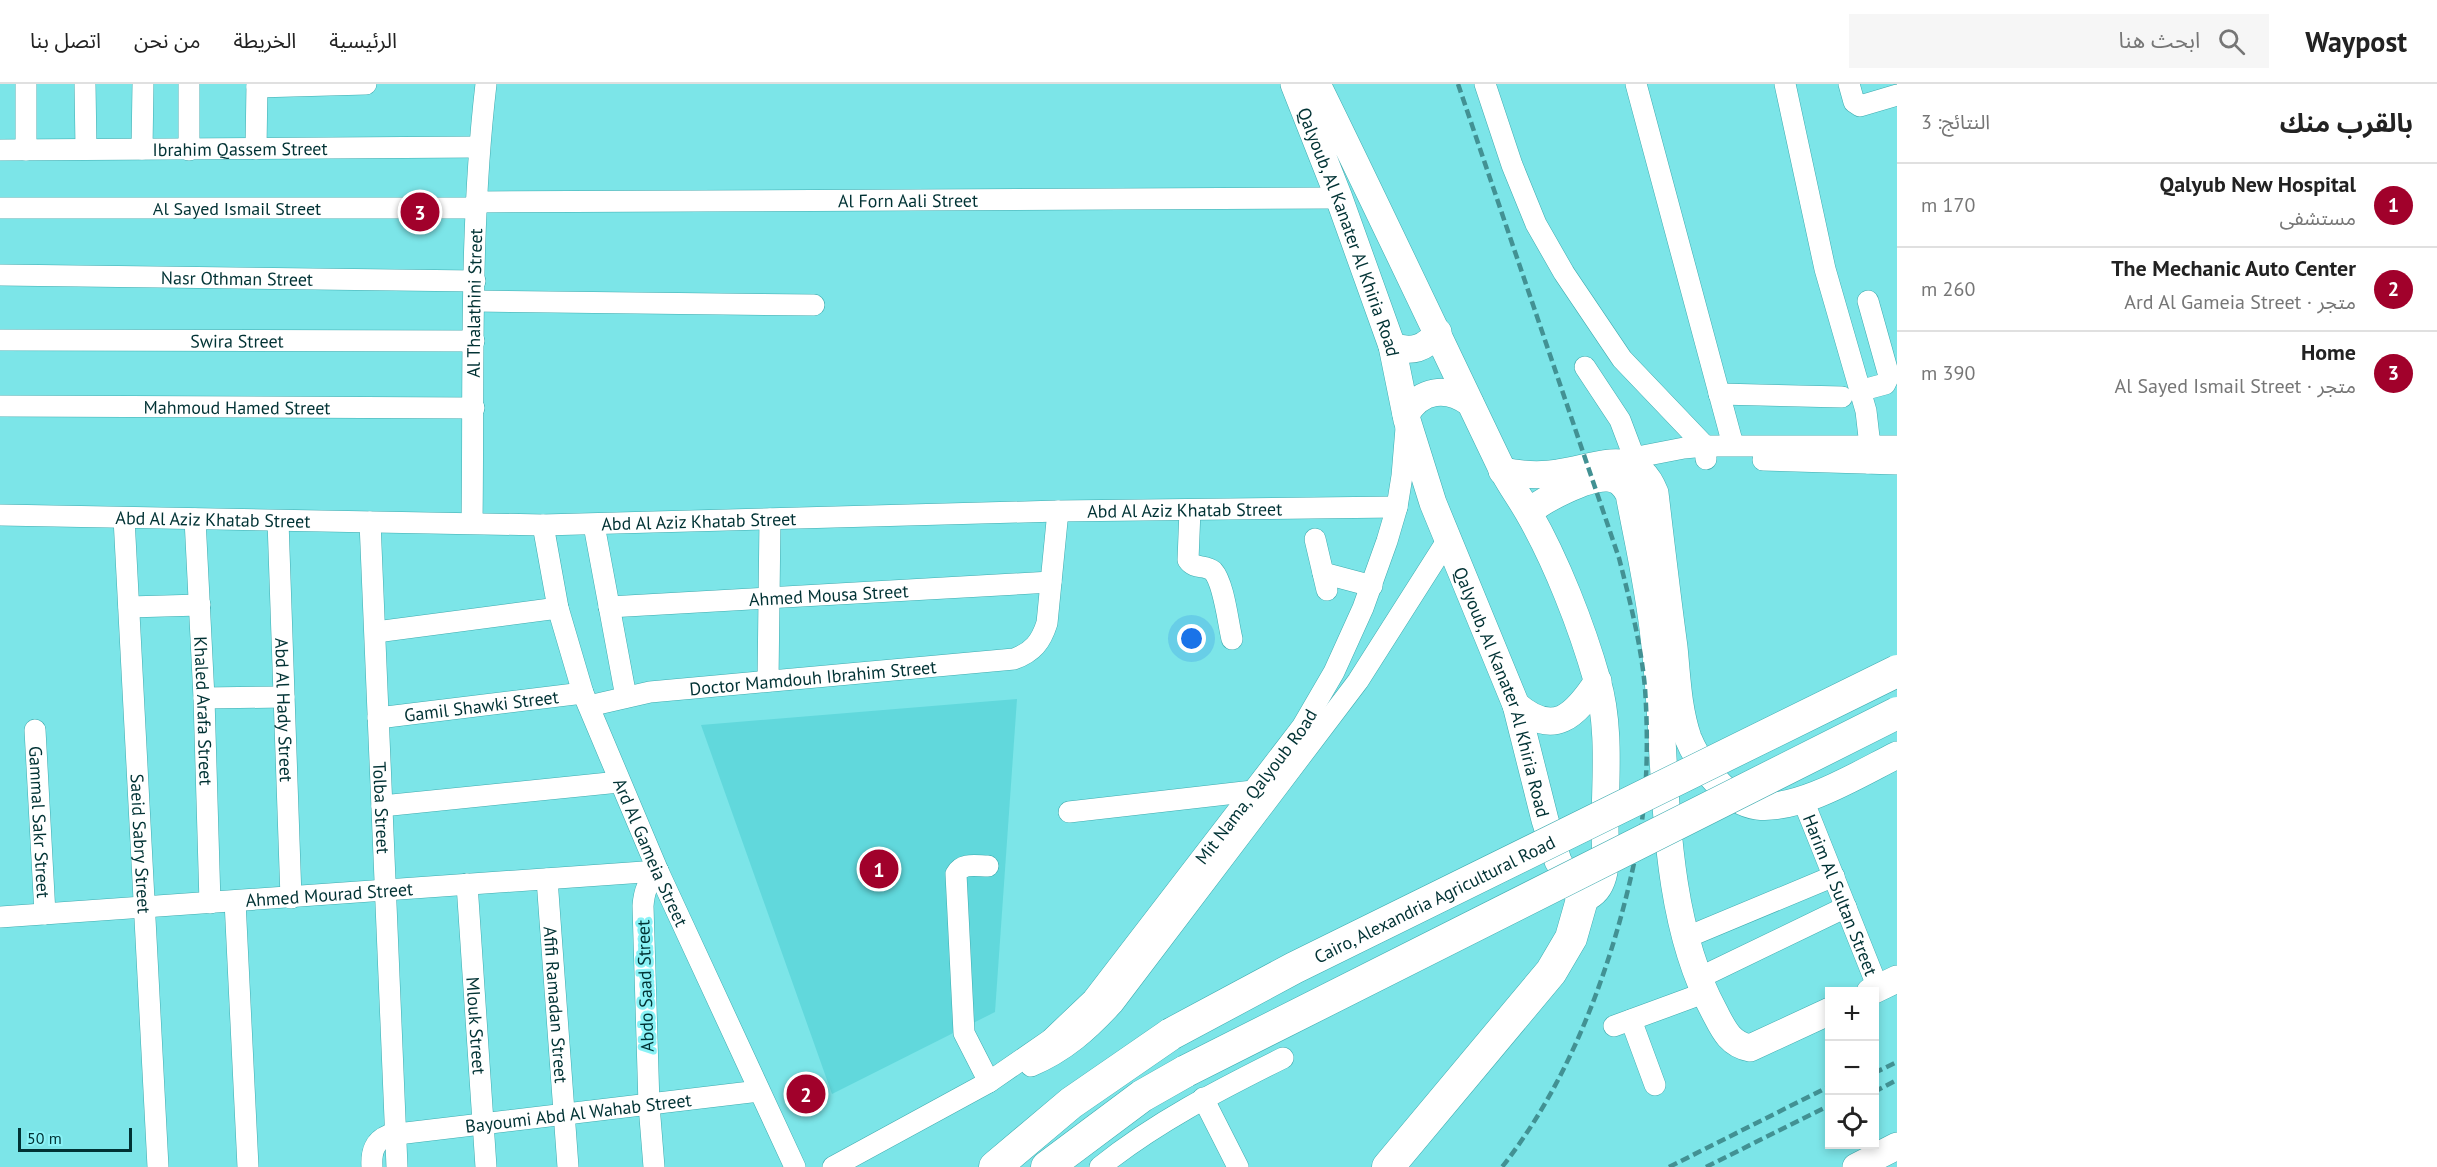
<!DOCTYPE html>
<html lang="ar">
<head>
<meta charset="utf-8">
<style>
	:root { --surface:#fff; --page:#f6f6f6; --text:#222; --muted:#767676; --line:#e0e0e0; --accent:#a1012b }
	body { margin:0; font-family:"PT Sans","Noto Sans Arabic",sans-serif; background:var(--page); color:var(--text); direction:rtl }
	.controls { position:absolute; right:18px; bottom:18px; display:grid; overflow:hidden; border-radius:0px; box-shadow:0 3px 9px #0003 }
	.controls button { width:54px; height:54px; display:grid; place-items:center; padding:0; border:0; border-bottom:2px solid var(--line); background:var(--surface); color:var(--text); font:30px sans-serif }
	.scale { position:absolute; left:18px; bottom:15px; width:114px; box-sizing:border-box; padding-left:6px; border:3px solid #013234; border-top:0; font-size:16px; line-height:21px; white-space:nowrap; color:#013234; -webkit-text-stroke:4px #8af2f6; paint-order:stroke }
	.you { position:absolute; left:1192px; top:555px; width:21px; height:21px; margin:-15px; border:4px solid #fff; border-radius:50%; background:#1a73e8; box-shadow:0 0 0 9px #1a73e833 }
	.badge { display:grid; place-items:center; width:39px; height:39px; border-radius:50%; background:var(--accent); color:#fff; font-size:20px; font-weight:700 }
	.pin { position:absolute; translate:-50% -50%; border:3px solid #fff; box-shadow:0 2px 6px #0006 }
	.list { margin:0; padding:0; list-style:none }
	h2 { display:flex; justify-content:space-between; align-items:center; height:78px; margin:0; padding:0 24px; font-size:26px }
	h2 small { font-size:20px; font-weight:400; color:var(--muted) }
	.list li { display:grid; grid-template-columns:39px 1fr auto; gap:18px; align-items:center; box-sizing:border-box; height:84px; padding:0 24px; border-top:2px solid var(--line) }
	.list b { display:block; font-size:22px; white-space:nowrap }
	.list p { margin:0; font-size:20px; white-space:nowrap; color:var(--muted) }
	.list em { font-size:20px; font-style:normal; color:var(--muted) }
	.icon { flex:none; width:33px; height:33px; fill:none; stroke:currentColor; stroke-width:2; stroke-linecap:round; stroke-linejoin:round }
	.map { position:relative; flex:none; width:1897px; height:1083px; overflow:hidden; direction:ltr }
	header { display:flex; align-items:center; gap:36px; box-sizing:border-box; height:84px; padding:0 30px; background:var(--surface); border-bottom:2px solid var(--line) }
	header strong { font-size:28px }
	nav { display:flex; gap:33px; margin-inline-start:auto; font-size:21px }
	.search { width:420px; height:54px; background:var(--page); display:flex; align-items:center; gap:15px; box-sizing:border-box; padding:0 21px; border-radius:0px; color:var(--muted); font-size:22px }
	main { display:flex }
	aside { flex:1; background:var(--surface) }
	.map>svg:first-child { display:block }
	.built { fill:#61d8dc }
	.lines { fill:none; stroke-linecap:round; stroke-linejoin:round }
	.minor-casing { stroke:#3eabaf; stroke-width:22 }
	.major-casing { stroke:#3eabaf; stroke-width:28 }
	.highway-casing { stroke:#3eabaf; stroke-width:33 }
	.minor { stroke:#fff; stroke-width:21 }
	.major { stroke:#fff; stroke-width:27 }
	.highway { stroke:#fff; stroke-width:32 }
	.rail { stroke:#429193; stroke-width:4.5; stroke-dasharray:9 4.5; stroke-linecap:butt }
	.highway-bridge-casing { stroke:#3eabaf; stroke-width:33; stroke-linecap:butt }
	.highway-bridge { stroke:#fff; stroke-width:32 }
	.labels { text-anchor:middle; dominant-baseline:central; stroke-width:6; stroke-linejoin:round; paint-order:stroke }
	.street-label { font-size:18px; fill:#013234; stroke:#8af2f6 }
</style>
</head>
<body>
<header>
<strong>Waypost</strong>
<div class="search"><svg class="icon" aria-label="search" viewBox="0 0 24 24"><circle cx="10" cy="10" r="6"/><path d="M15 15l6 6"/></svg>ابحث هنا</div>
<nav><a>الرئيسية</a><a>الخريطة</a><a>من نحن</a><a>اتصل بنا</a></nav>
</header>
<main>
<aside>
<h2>بالقرب منك<small>النتائج: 3</small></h2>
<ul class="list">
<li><span class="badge">1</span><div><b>Qalyub New Hospital</b><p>مستشفى</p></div><em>170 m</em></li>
<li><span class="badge">2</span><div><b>The Mechanic Auto Center</b><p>متجر · Ard Al Gameia Street</p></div><em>260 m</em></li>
<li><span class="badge">3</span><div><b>Home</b><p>متجر · Al Sayed Ismail Street</p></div><em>390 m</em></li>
</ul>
</aside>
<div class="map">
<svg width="1897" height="1083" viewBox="0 0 1897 1083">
	<rect width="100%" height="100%" fill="#7ce5e8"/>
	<!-- built -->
	<path class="built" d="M1017,615L995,928L832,1010L701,641Z"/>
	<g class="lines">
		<!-- minor casing -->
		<g class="minor-casing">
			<g id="minor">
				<path d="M85,0L86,65"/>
				<path d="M189,0V66"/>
				<path d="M1485,0L1512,81L1536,140L1564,189L1622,275L1705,362L1706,375"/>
				<path d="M1636,0L1733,361"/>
				<path d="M1785,0L1825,185L1866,327L1870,362L1868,379"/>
				<path d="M1849,0L1854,18L1860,22L1897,11"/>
				<path d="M257,3L366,0"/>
				<path d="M142,65L143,0"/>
				<path d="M256,65L257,0"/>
				<path id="s1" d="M0,66L479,63"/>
				<path d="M26,66V0"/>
				<path id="s2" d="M476,118L1339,114"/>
				<path id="s3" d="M0,124H475"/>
				<path id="s4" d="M0,191L475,197"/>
				<path d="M475,217L814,221"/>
				<path id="s5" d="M0,256L474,257"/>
				<path d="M1585,283L1620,336L1634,373"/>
				<path d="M1859,307L1885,300L1889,292L1868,217"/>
				<path d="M1719,310L1842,313"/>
				<path id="s6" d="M0,322L474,324"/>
				<path d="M1763,376L1897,380"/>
				<path d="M1617,377L1684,364L1705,362H1897"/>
				<path d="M1190,426L1188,476C1195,486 1205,480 1213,487C1224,499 1228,539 1232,555"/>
				<path id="s7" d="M0,431L543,441L1058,427L1397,423"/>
				<path id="s8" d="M124,434L158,1083"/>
				<path id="s9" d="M195,435L204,614L210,819"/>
				<path id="s10" d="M278,437L291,814"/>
				<path id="s11" d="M370,438L397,1083"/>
				<path id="s12" d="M472,439C474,293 469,145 486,0"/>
				<path id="s13" d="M543,441L558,524L583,609L658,787L795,1083"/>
				<path d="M594,441L626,613"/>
				<path d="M1315,455L1327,506"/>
				<path d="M1323,489L1372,502"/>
				<path d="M129,523L200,521"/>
				<path id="s14" d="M609,523L1051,498"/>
				<path d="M376,548L558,524"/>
				<path d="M768,597L770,435"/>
				<path d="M204,614L284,613"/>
				<path id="s15" d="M589,622L650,608L1014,575C1033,568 1041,558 1047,539L1058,427"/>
				<path id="s16" d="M378,634L583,609"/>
				<path id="s17" d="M35,646L45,830"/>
				<path id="s18" d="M1803,716L1878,904"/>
				<path d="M382,722L619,698"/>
				<path d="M1069,728L1253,707"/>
				<path d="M988,782C977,782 962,778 956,790L964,949L989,998"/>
				<path id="s19" d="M547,795L568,1083"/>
				<path id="s20" d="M467,800L486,1083"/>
				<path d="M235,817L248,1083"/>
				<path id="s21" d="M0,833L658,787"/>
				<path d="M1685,854L1834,792"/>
				<path d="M1699,894L1846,823"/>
				<path d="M1631,936L1655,1001"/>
				<path d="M1614,942L1704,909"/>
				<path d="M1031,982C1065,968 1089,946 1113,920L1358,597L1447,457"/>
				<path d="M1203,1014L1238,1083"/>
				<path id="s22" d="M372,1083C371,1068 374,1057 389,1051L759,1007"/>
				<path d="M654,1083L649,1021L643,822C644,807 648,798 658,787"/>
				<path id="s23" d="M833,1083L989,998L1050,956L1093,915L1302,643L1334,588L1363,524L1387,457L1397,423L1402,392L1406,344"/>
				<path d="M1100,1083C1156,1038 1219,1006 1283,974"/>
			</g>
		</g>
		<!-- major casing -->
		<g class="major-casing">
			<g id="major">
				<path id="s24" d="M1294,0L1339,114L1392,262L1407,336L1433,419L1516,621L1545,736L1558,777L1575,806L1583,812H1589C1610,800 1605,766 1605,745C1605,697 1611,643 1597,596C1582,543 1556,476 1528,428C1519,412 1508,398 1500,381C1439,254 1379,126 1317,0"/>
				<path d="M1392,262C1412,269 1425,265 1438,248"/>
				<path d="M1406,330C1421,305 1447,302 1470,319"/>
				<path d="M1502,387C1522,391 1539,392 1558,389C1597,384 1636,360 1655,409C1661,460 1667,512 1674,563C1677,593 1678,625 1688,654C1698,679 1728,719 1757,722C1799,727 1859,690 1897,671"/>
				<path d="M1529,428C1544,415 1587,393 1607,394C1618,394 1624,401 1629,410C1638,458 1649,505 1654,553C1669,673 1656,820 1714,927C1723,944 1729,960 1750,964L1830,927"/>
				<path d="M1516,621C1554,654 1575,632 1598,597"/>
				<path d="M1870,908L1897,895"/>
				<path d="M1856,1083L1897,1062"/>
			</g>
		</g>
		<!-- highway casing -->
		<g class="highway-casing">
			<g id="highway">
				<path d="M995,1083L1071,1019L1171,950"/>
				<path d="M1047,1083L1142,1012L1186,987"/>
				<path d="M1388,1083L1551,888L1571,854L1583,812"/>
			</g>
		</g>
		<!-- minor -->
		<use href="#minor" class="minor"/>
		<!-- major -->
		<use href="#major" class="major"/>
		<!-- highway -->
		<use href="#highway" class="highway"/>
		<!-- rail -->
		<g class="rail">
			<path d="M1458,0L1619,474C1630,517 1641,560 1645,604C1648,648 1648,705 1640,749C1619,864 1575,991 1502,1083"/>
			<path d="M1874,989L1897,978"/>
			<path d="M1874,1008L1897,996"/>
			<path d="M1669,1083L1830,1002"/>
			<path d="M1706,1083L1830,1021"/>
		</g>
		<!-- highway-bridge casing -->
		<g class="highway-bridge-casing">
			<g id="highway-bridge">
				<path id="s25" d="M1171,950L1294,884L1897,587"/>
				<path d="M1186,987L1897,629"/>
			</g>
		</g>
		<!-- highway-bridge -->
		<use href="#highway-bridge" class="highway-bridge"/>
	</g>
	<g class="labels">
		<!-- street labels -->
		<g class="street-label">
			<text stroke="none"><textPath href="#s1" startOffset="240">Ibrahim Qassem Street</textPath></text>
			<text stroke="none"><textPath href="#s2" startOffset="432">Al Forn Aali Street</textPath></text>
			<text stroke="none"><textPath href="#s3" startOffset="237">Al Sayed Ismail Street</textPath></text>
			<text stroke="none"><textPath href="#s24" startOffset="158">Qalyoub, Al Kanater Al Khiria Road</textPath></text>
			<text stroke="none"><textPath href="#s4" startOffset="237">Nasr Othman Street</textPath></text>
			<text stroke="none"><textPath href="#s12" startOffset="220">Al Thalathini Street</textPath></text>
			<text stroke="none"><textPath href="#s5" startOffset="237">Swira Street</textPath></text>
			<text stroke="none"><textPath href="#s6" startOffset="237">Mahmoud Hamed Street</textPath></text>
			<text stroke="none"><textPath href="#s7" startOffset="1185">Abd Al Aziz Khatab Street</textPath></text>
			<text stroke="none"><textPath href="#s7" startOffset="213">Abd Al Aziz Khatab Street</textPath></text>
			<text stroke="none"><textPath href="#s7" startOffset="699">Abd Al Aziz Khatab Street</textPath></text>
			<text stroke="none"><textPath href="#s14" startOffset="220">Ahmed Mousa Street</textPath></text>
			<text stroke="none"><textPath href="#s15" startOffset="226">Doctor Mamdouh Ibrahim Street</textPath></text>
			<text stroke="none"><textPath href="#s24" startOffset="644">Qalyoub, Al Kanater Al Khiria Road</textPath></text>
			<text stroke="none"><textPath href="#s16" startOffset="104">Gamil Shawki Street</textPath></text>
			<text stroke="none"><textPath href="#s10" startOffset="189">Abd Al Hady Street</textPath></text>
			<text stroke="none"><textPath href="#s9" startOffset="192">Khaled Arafa Street</textPath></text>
			<text stroke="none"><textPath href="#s23" startOffset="579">Mit Nama, Qalyoub Road</textPath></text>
			<text stroke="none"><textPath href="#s11" startOffset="286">Tolba Street</textPath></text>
			<text stroke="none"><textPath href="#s17" startOffset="92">Gammal Sakr Street</textPath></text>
			<text stroke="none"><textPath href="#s8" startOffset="326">Saeid Sabry Street</textPath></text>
			<text stroke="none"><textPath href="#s13" startOffset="346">Ard Al Gameia Street</textPath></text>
			<text stroke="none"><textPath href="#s21" startOffset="330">Ahmed Mourad Street</textPath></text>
			<text stroke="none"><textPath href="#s18" startOffset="102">Harim Al Sultan Street</textPath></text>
			<text stroke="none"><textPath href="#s25" startOffset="296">Cairo, Alexandria Agricultural Road</textPath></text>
			<text transform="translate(645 902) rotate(-92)">Abdo Saad Street</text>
			<text stroke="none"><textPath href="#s19" startOffset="126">Afifi Ramadan Street</textPath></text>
			<text stroke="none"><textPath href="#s20" startOffset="142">Mlouk Street</textPath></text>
			<text stroke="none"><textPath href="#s22" startOffset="230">Bayoumi Abd Al Wahab Street</textPath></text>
		</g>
	</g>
</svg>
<div class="controls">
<button>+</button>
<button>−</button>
<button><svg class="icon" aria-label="locate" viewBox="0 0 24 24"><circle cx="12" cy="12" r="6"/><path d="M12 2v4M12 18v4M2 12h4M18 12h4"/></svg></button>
</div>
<div class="scale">50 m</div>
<div class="you"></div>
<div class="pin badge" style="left:879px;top:785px">1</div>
<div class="pin badge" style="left:806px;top:1010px">2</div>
<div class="pin badge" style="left:420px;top:128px">3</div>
</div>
</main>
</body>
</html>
